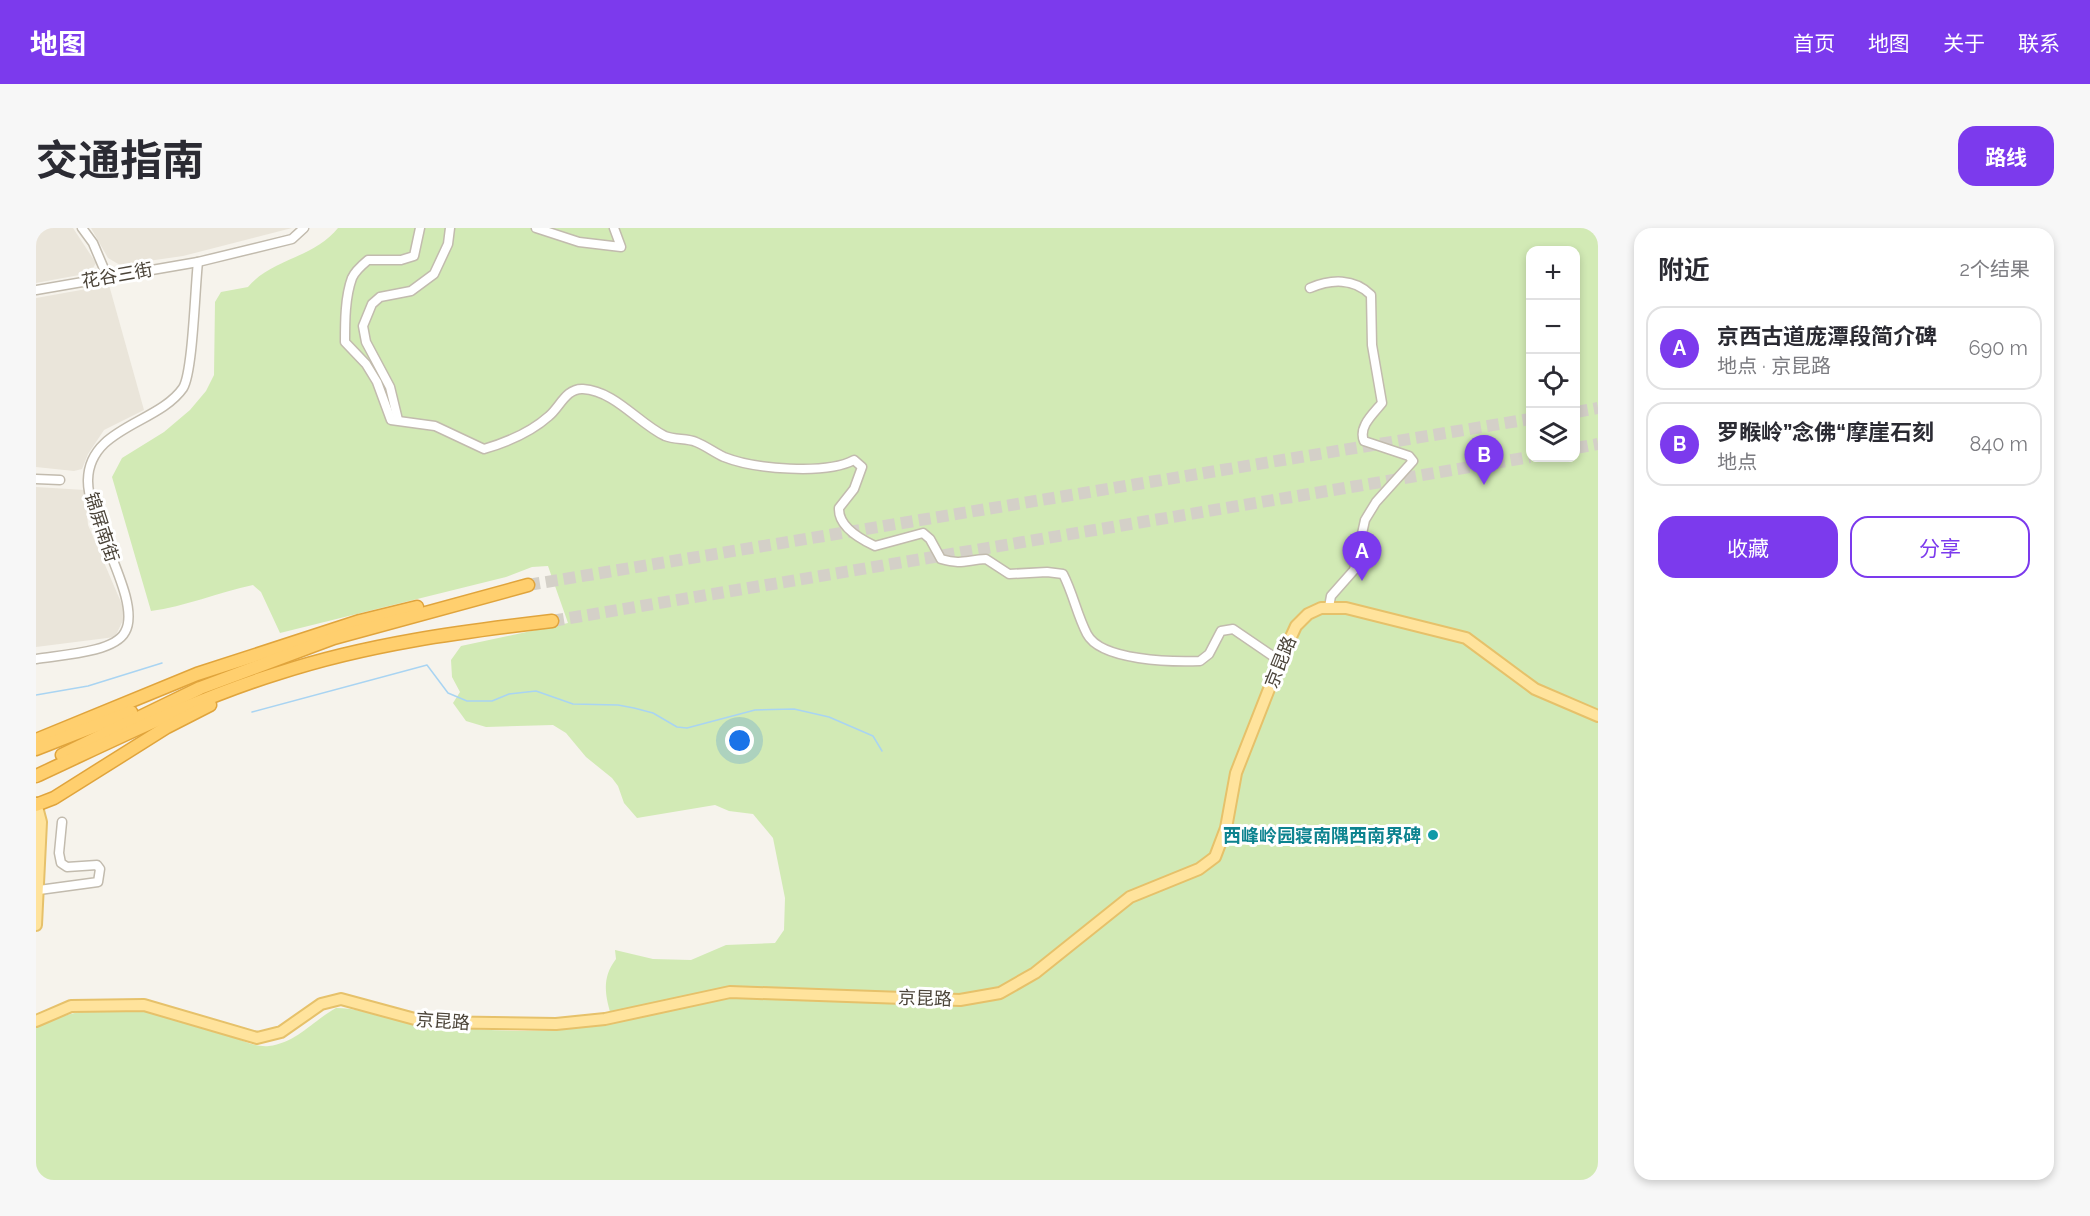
<!DOCTYPE html>
<html lang="zh">
<head>
<meta charset="utf-8">
<style>
	:root { --surface:#fff; --page:#f7f7f7; --text:#2b2b33; --muted:#7c7c81; --line:#e1e1e2; --accent:#7c3aed }
	body { margin:0; font-family:Raleway,"Noto Sans SC",sans-serif; background:var(--page); color:var(--text) }
	.controls { position:absolute; right:18px; top:18px; display:grid; overflow:hidden; border-radius:12px; box-shadow:0 3px 9px #0003 }
	.controls button { width:54px; height:54px; display:grid; place-items:center; padding:0; border:0; border-bottom:2px solid var(--line); background:var(--surface); color:var(--text); font:30px sans-serif }
	.you { position:absolute; left:704px; top:513px; width:21px; height:21px; margin:-15px; border:4px solid #fff; border-radius:50%; background:#1a73e8; box-shadow:0 0 0 9px #1a73e833 }
	.badge { display:grid; place-items:center; width:39px; height:39px; border-radius:50%; background:var(--accent); color:#fff; font-size:20px; font-weight:700 }
	.pin { position:absolute; translate:-50% -50px; filter:drop-shadow(0 2px 3px #0008) }
	.pin::after { content:''; position:absolute; top:32px; width:21px; height:18px; background:inherit; clip-path:polygon(0 0,100% 0,50% 100%) }
	.list { margin:0; padding:0; list-style:none }
	h2 { display:flex; justify-content:space-between; align-items:center; height:78px; margin:0; padding:0 24px; font-size:26px }
	h2 small { font-size:20px; font-weight:400; color:var(--muted) }
	.list li { display:grid; grid-template-columns:39px 1fr auto; gap:18px; align-items:center; box-sizing:border-box; height:84px; margin:0 12px 12px; padding:0 12px; border:2px solid var(--line); border-radius:18px }
	.list b { display:block; font-size:22px; white-space:nowrap }
	.list p { margin:0; font-size:20px; white-space:nowrap; color:var(--muted) }
	.list em { font-size:20px; font-style:normal; color:var(--muted) }
	.actions { display:flex; gap:12px; padding:18px 24px }
	.actions a { flex:1; padding:14px 0; border:2px solid var(--accent); border-radius:18px; text-align:center; font-size:21px; color:var(--accent) }
	.actions .main { background:var(--accent); color:#fff }
	.icon { flex:none; width:33px; height:33px; fill:none; stroke:currentColor; stroke-width:2; stroke-linecap:round; stroke-linejoin:round }
	.map { position:relative; flex:none; width:1562px; height:952px; overflow:hidden; border-radius:18px }
	header { display:flex; align-items:center; gap:36px; box-sizing:border-box; height:84px; padding:0 30px; background:var(--accent); color:#fff }
	header strong { font-size:28px }
	nav { display:flex; gap:33px; margin-inline-start:auto; font-size:21px }
	.intro { display:flex; align-items:center; justify-content:space-between; box-sizing:border-box; height:144px; padding:0 36px }
	h1 { margin:0; font-size:42px }
	.button { padding:15px 27px; border-radius:18px; background:var(--accent); color:#fff; font-size:21px; font-weight:700 }
	main { display:flex; gap:36px; padding:0 36px }
	aside { flex:1; background:var(--surface); border-radius:18px; box-shadow:0 3px 9px #0003 }
	.map>svg:first-child { display:block }
	.residential { fill:#eae5da }
	.green { fill:#d2eab5; fill-rule:evenodd }
	.lines { fill:none; stroke-linecap:round; stroke-linejoin:round }
	.stream { stroke:#a9d4f2; stroke-width:1.5 }
	.highway-tunnel { stroke:#d4d0c8; stroke-width:12; stroke-dasharray:12 6; stroke-linecap:butt }
	.minor-casing { stroke:#c2bbae; stroke-width:11 }
	.major-casing { stroke:#e6c16a; stroke-width:14 }
	.highway-casing { stroke:#e0a43c; stroke-width:15 }
	.minor { stroke:#fff; stroke-width:8 }
	.major { stroke:#ffe39c; stroke-width:10 }
	.highway { stroke:#ffcf6e; stroke-width:12 }
	.culture-dot { fill:#0f9aa8; stroke:#fff; stroke-width:2 }
	.labels { text-anchor:middle; dominant-baseline:central; stroke-width:6; stroke-linejoin:round; paint-order:stroke }
	.street-label { font-size:18px; fill:#4b4439; stroke:#fff }
	.culture-label { font-size:18px; font-weight:bold; fill:#0d838f; stroke:#fff; text-anchor:end }
</style>
</head>
<body>
<header>
<strong>地图</strong>
<nav><a>首页</a><a>地图</a><a>关于</a><a>联系</a></nav>
</header>
<div class="intro"><h1>交通指南</h1><a class="button">路线</a></div>
<main>
<div class="map">
<svg width="1562" height="952" viewBox="0 0 1562 952">
	<rect width="100%" height="100%" fill="#f6f3ec"/>
	<!-- residential -->
	<g class="residential">
		<path d="M0,0H37L60,35L54,45L0,55Z"/>
		<path d="M55,0H256L147,28L84,37L72,30Z"/>
		<path d="M73,57L108,182L68,202L52,226L46,241L38,243L0,239V70Z"/>
		<path d="M0,259L49,262L52,297L90,386L79,409L0,419Z"/>
	</g>
	<!-- green -->
	<path class="green" d="M302,0H1562V952H0V799C58,770 117,779 177,800C194,806 215,820 233,818C260,815 278,792 300,780C321,780 342,788 363,791C431,803 509,809 577,794C570,770 564,752 580,731L579,722L617,731L655,732L690,717L739,715L748,702L749,670L737,610L717,586L693,583L679,577L601,590L588,575L582,558L576,550L550,529L530,505L517,497L450,499L430,493L417,475L424,464L416,449L415,432L425,418L532,395L512,338L496,339L470,349L244,405L225,364L217,357C183,364 148,379 115,383L76,249L86,230L128,204L154,182L170,163L178,147L179,74L185,64L212,59C235,31 278,30 302,0ZM1494,22H1540V230H1494Z"/>
	<g class="lines">
		<!-- stream -->
		<g class="stream">
			<path d="M0,467L52,458L126,435"/>
			<path d="M216,484L391,437L412,465L431,473H456L473,466L500,463L537,476L582,477L598,480L617,485L641,499L651,500L719,482L758,481L793,489L837,508L846,523"/>
		</g>
		<!-- highway-tunnel -->
		<g class="highway-tunnel">
			<path d="M1540,184L1562,180"/>
			<path d="M1540,220L1562,216"/>
			<path d="M492,357L1494,191"/>
			<path d="M516,393L1494,229"/>
		</g>
		<!-- minor casing -->
		<g class="minor-casing">
			<g id="minor">
				<path d="M46,0L57,15L71,48"/>
				<path d="M384,0L378,28L365,32H332C326,37 319,43 316,50C309,69 309,94 309,114L330,136L341,154L355,192L399,198L448,221C472,214 494,205 513,188C524,179 530,160 547,161C579,163 602,195 629,208C639,212 651,210 660,214C670,218 679,225 688,229C718,241 790,247 818,232L826,239L818,261L803,280C802,298 824,311 839,318L887,305L894,311L905,331C926,337 930,332 950,331L973,346L1011,344L1027,346C1037,365 1041,387 1051,406C1065,433 1137,434 1164,433L1173,426L1185,403L1197,401L1244,433"/>
				<path d="M500,0L543,14L585,19L578,0"/>
				<path d="M1274,60C1295,51 1318,50 1335,67L1336,117L1346,175C1337,186 1322,199 1328,213L1373,228L1377,233L1340,274L1329,292L1318,342L1295,368L1293,379"/>
				<path d="M0,62L162,34L256,11L268,0"/>
				<path d="M362,192L354,159L330,114L327,98L336,76L344,69L375,63L398,46L412,16L414,0"/>
				<path d="M0,251L24,252"/>
				<path d="M0,431C23,427 78,425 89,404C107,373 51,293 52,252C53,199 122,196 147,160C157,144 159,58 162,34"/>
				<path d="M3,662L62,654L64,641L61,637L31,639L25,635L23,625L26,594"/>
			</g>
		</g>
		<!-- major casing -->
		<g class="major-casing">
			<g id="major">
				<path d="M0,575L5,594L0,697"/>
				<path d="M0,793L35,778L108,777L221,810L245,804L285,776L305,771L390,794L520,796L569,791L694,764L924,772L964,765L999,745L1094,669L1163,641L1179,629L1190,600L1200,545L1244,433L1260,398L1272,386L1285,380H1310L1430,410L1499,461L1562,488"/>
			</g>
		</g>
		<!-- highway casing -->
		<g class="highway-casing">
			<g id="highway">
				<path d="M0,512L161,446L324,393L381,379"/>
				<path d="M0,521L95,484"/>
				<path d="M26,527L164,460L298,410L492,357"/>
				<path d="M0,548C80,511 159,471 243,445C332,416 423,404 516,393"/>
				<path d="M0,577L18,570L131,499L174,477"/>
			</g>
		</g>
		<!-- minor -->
		<use href="#minor" class="minor"/>
		<!-- major -->
		<use href="#major" class="major"/>
		<!-- highway -->
		<use href="#highway" class="highway"/>
	</g>
	<!-- markers -->
	<circle class="culture-dot" cx="1397" cy="607" r="6"/>
	<g class="labels">
		<!-- street labels -->
		<g class="street-label">
			<text transform="translate(81 47) rotate(-10)">花谷三街</text>
			<text transform="translate(66 299) rotate(72)">锦屏南街</text>
			<text transform="translate(1244 434) rotate(-68)">京昆路</text>
			<text transform="translate(889 770) rotate(2)">京昆路</text>
			<text transform="translate(407 793) rotate(4)">京昆路</text>
		</g>
		<!-- culture labels -->
		<g class="culture-label">
			<text x="1385" y="607">西峰岭园寝南隅西南界碑</text>
		</g>
	</g>
</svg>
<div class="controls">
<button>+</button>
<button>−</button>
<button><svg class="icon" aria-label="locate" viewBox="0 0 24 24"><circle cx="12" cy="12" r="6"/><path d="M12 2v4M12 18v4M2 12h4M18 12h4"/></svg></button>
<button><svg class="icon" aria-label="layers" viewBox="0 0 24 24"><path d="M12 4l9 5-9 5-9-5zM3 14l9 5 9-5"/></svg></button>
</div>
<div class="you"></div>
<div class="pin badge" style="left:1326px;top:353px">A</div>
<div class="pin badge" style="left:1448px;top:257px">B</div>
</div>
<aside>
<h2>附近<small>2个结果</small></h2>
<ul class="list">
<li><span class="badge">A</span><div><b>京西古道庞潭段简介碑</b><p>地点 · 京昆路</p></div><em>690 m</em></li>
<li><span class="badge">B</span><div><b>罗睺岭”念佛“摩崖石刻</b><p>地点</p></div><em>840 m</em></li>
</ul>
<div class="actions"><a class="main">收藏</a><a>分享</a></div>
</aside>
</main>
</body>
</html>
